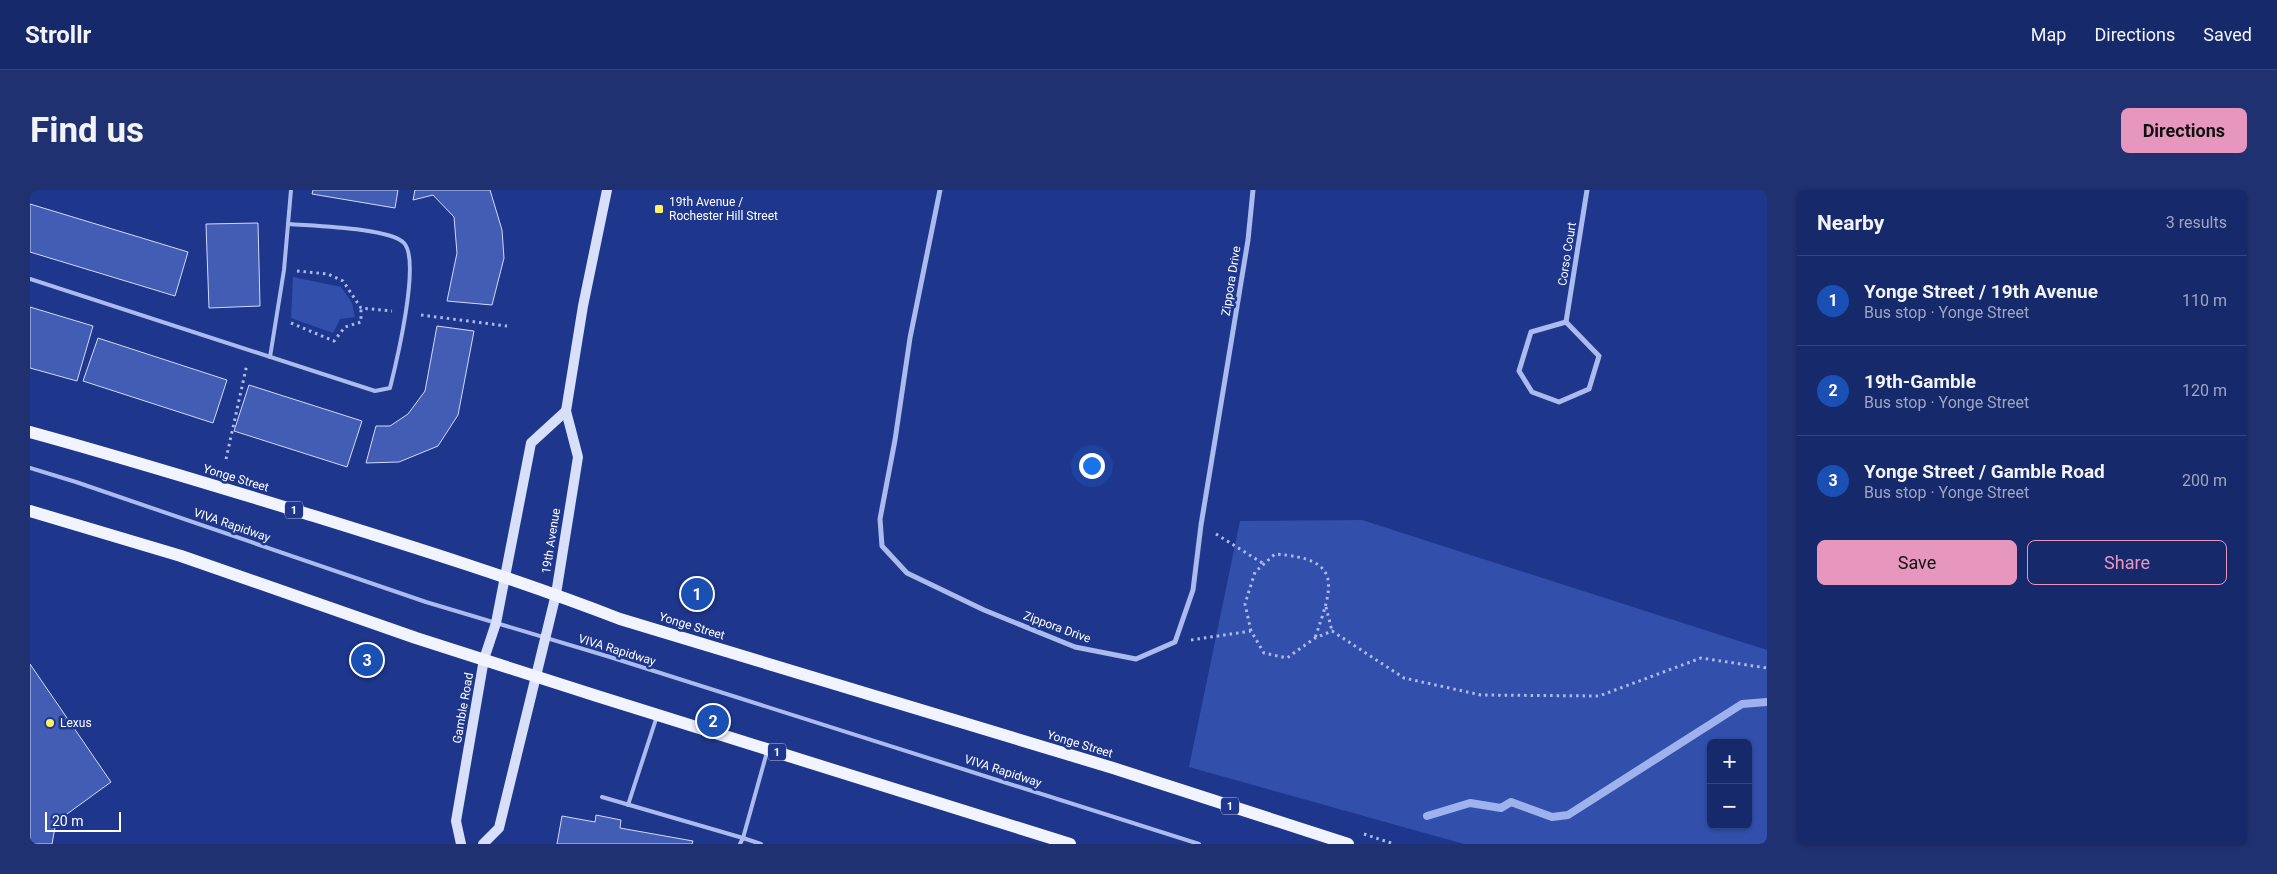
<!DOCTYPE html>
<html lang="en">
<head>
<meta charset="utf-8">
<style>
	:root { --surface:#16296a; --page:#1f3170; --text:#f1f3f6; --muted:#9ea6c1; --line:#35457e; --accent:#e797bd }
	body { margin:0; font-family:Roboto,sans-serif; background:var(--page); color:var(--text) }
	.controls { position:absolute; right:15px; bottom:15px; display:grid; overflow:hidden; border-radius:8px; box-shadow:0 1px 4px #0004 }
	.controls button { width:45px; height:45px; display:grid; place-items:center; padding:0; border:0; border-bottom:1px solid var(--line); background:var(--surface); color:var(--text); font:25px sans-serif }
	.scale { position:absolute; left:15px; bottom:12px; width:76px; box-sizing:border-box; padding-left:5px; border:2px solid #fff; border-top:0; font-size:14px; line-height:18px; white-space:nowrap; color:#fff; -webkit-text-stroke:4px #1e378d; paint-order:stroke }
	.you { position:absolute; left:1061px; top:275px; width:18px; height:18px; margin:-12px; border:4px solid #fff; border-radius:50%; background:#1a73e8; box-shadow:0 0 0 8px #1a73e833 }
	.badge { display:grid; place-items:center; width:32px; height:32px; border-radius:50%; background:var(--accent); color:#fff; font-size:16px; font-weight:700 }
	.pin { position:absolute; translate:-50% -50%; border:2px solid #fff; box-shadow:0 1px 5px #0006 }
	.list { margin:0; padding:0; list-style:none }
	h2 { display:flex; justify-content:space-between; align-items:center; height:65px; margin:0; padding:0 20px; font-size:21px }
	h2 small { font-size:16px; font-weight:400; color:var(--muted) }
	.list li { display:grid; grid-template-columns:32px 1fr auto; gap:15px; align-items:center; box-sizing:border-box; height:90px; padding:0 20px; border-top:1px solid var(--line) }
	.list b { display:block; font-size:19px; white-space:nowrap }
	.list p { margin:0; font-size:16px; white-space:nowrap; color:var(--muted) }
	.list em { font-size:16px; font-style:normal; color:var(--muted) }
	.actions { display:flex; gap:10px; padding:15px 20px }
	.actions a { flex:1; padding:11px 0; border:1px solid var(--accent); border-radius:8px; text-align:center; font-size:18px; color:var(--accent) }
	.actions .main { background:var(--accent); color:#111 }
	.map { position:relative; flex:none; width:1737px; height:654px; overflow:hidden; border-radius:8px }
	header { display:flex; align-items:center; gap:30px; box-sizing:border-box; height:70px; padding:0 25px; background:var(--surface); border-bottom:1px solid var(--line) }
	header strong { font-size:24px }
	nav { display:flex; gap:28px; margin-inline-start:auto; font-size:18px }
	.intro { display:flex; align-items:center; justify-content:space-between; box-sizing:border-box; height:120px; padding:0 30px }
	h1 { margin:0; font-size:35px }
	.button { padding:12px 22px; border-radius:8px; background:var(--accent); color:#111; font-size:18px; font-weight:700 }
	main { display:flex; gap:30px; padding:0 30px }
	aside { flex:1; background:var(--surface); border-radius:8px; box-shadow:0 1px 4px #0004 }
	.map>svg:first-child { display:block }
	.green { fill:#314fab; fill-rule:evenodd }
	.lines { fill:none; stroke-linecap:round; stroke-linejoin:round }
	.stream { stroke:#9eb3ee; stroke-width:8 }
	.building { fill:#425db3; stroke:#d0daf9 }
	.path { stroke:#abbbed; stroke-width:3; stroke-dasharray:2.5 4; stroke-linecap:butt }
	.service { stroke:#abbbed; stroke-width:4 }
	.minor { stroke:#abbbed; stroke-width:5 }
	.secondary { stroke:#d7dff9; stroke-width:10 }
	.primary { stroke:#f1f3ff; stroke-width:12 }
	.poi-dot { fill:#fcf06a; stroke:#1e378d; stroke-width:2 }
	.labels { text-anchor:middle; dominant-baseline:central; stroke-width:5; stroke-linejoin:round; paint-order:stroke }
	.shield { fill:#1e378d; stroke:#bcc3dd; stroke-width:1 }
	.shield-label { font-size:11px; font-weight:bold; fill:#fff }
	.poi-label { font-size:12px; fill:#fff; stroke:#1e378d; text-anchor:start }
	.street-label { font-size:12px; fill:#fff; stroke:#1e378d }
</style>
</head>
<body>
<header>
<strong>Strollr</strong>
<nav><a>Map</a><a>Directions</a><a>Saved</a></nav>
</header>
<div class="intro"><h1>Find us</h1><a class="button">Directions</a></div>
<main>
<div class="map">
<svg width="1737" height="654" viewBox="0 0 1737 654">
	<rect width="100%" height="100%" fill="#1e378d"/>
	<!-- green -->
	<g class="green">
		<path d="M263,87L311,97L322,113L325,127L310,129L303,143L261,128Z"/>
		<path d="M1332,330L1737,460V654H1434L1159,577L1210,331ZM1681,553H1718V635H1681Z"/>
	</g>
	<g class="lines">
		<!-- stream -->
		<path class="stream" d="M1397,626L1440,613L1471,618L1481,612L1522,627L1538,625L1712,514L1737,512"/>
	</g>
	<!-- building -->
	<g class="building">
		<path d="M283,0H368L365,18L282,4Z"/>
		<path d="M385,0H460L472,40L474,68L462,115L417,111L427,63L424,27L403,5L383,10Z"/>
		<path d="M0,14L158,62L145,106L0,62Z"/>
		<path d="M228,33L230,116L179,118L176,34Z"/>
		<path d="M0,117L63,136L47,191L0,178Z"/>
		<path d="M407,136L444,141L428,225L408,256L369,272L336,273L346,236H360L378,224L395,201Z"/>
		<path d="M68,148L197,190L183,233L53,191Z"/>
		<path d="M219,195L332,231L317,277L204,241Z"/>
		<path d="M0,474L81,592L26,632L22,654H0Z"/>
		<path d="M566,625L591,630L590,638L663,651L662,654H527L532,626L565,632Z"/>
	</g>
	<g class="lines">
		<!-- path -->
		<g class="path">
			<path d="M267,81L298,84L313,91L331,118L362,121"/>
			<path d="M391,125L477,136"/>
			<path d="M261,133L304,151L315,137L331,132V118"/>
			<path d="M196,269L217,174"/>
			<path d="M1186,344L1234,374"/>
			<path d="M1296,417L1302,441"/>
			<path d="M1221,441L1215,414L1225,382L1245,364C1314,369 1303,395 1285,448"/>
			<path d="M1161,450L1221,441L1234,463L1257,468L1285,448L1302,441L1374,488L1451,505L1569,506L1671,468L1737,478"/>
			<path d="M1334,644L1364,654"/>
		</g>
		<!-- service -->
		<g class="service">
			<path d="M0,89L345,201L360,198C366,174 391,71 374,53C360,38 282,36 259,34"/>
			<path d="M240,167L254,80L261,0"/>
			<path d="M0,278L46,292L396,412L580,467L1169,654"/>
			<path d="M572,607L713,648L737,562"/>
			<path d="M598,615L627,526"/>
			<path d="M710,654L713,648L731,654"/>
		</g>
		<!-- minor -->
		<g class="minor">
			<path d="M910,0L880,148L865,250L850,329L852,356L877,383L954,420L1045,457L1106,469L1145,452L1163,400L1171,335L1218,50L1223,0"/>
			<path d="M1536,132L1569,166L1559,199L1529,212L1502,202L1489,181L1501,142Z"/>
			<path d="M1536,132L1557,0"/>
		</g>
		<!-- secondary -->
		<g class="secondary">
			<path d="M431,654L426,631L454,469L466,433L501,253L536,221"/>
			<path d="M453,654L469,638L526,404L548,267L536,221L553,116L577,0"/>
		</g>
		<!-- primary -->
		<g class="primary">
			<path d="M0,242C95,268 189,297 284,326C387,358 489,390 590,429L1083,578L1318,654"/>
			<path d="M0,321L151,366L386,448L567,506L1040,654"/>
		</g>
	</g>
	<!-- markers -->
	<g class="poi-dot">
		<rect x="624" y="14" width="10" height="10" rx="2.5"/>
		<circle cx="20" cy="533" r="5"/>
	</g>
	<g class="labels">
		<!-- shield labels -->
		<g class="shield">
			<rect x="255" y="311.5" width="18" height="17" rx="4"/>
			<rect x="738" y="553.5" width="18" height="17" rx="4"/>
			<rect x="1191" y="607.5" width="18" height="17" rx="4"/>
		</g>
		<g class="shield-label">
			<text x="264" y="320">1</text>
			<text x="747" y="562">1</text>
			<text x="1200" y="616">1</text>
		</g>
		<!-- poi labels -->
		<g class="poi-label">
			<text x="639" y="12">19th Avenue /<tspan x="639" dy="14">Rochester Hill Street</tspan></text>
			<text x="30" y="533">Lexus</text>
		</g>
		<!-- street labels -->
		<g class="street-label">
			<text transform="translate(1537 64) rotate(-81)">Corso Court</text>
			<text transform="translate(1201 91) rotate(-81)">Zippora Drive</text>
			<text transform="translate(206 288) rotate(17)">Yonge Street</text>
			<text transform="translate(202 335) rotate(19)">VIVA Rapidway</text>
			<text transform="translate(521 351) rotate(-81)">19th Avenue</text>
			<text transform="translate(662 436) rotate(17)">Yonge Street</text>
			<text transform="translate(1027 437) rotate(20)">Zippora Drive</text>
			<text transform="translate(587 460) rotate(17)">VIVA Rapidway</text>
			<text transform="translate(433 518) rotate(-80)">Gamble Road</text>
			<text transform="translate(1050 554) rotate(17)">Yonge Street</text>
			<text transform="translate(973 581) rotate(18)">VIVA Rapidway</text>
		</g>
	</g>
</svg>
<div class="controls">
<button>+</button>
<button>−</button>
</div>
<div class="scale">20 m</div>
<div class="you"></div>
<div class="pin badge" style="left:667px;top:404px;background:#1a4fb4">1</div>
<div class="pin badge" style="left:683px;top:531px;background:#1a4fb4">2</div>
<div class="pin badge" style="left:337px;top:470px;background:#1a4fb4">3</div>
</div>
<aside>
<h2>Nearby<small>3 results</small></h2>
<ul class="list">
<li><span class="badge" style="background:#1a4fb4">1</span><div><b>Yonge Street / 19th Avenue</b><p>Bus stop · Yonge Street</p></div><em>110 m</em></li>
<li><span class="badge" style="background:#1a4fb4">2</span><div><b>19th-Gamble</b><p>Bus stop · Yonge Street</p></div><em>120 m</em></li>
<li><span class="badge" style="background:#1a4fb4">3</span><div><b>Yonge Street / Gamble Road</b><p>Bus stop · Yonge Street</p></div><em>200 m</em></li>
</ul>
<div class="actions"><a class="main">Save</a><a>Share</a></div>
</aside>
</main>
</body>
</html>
